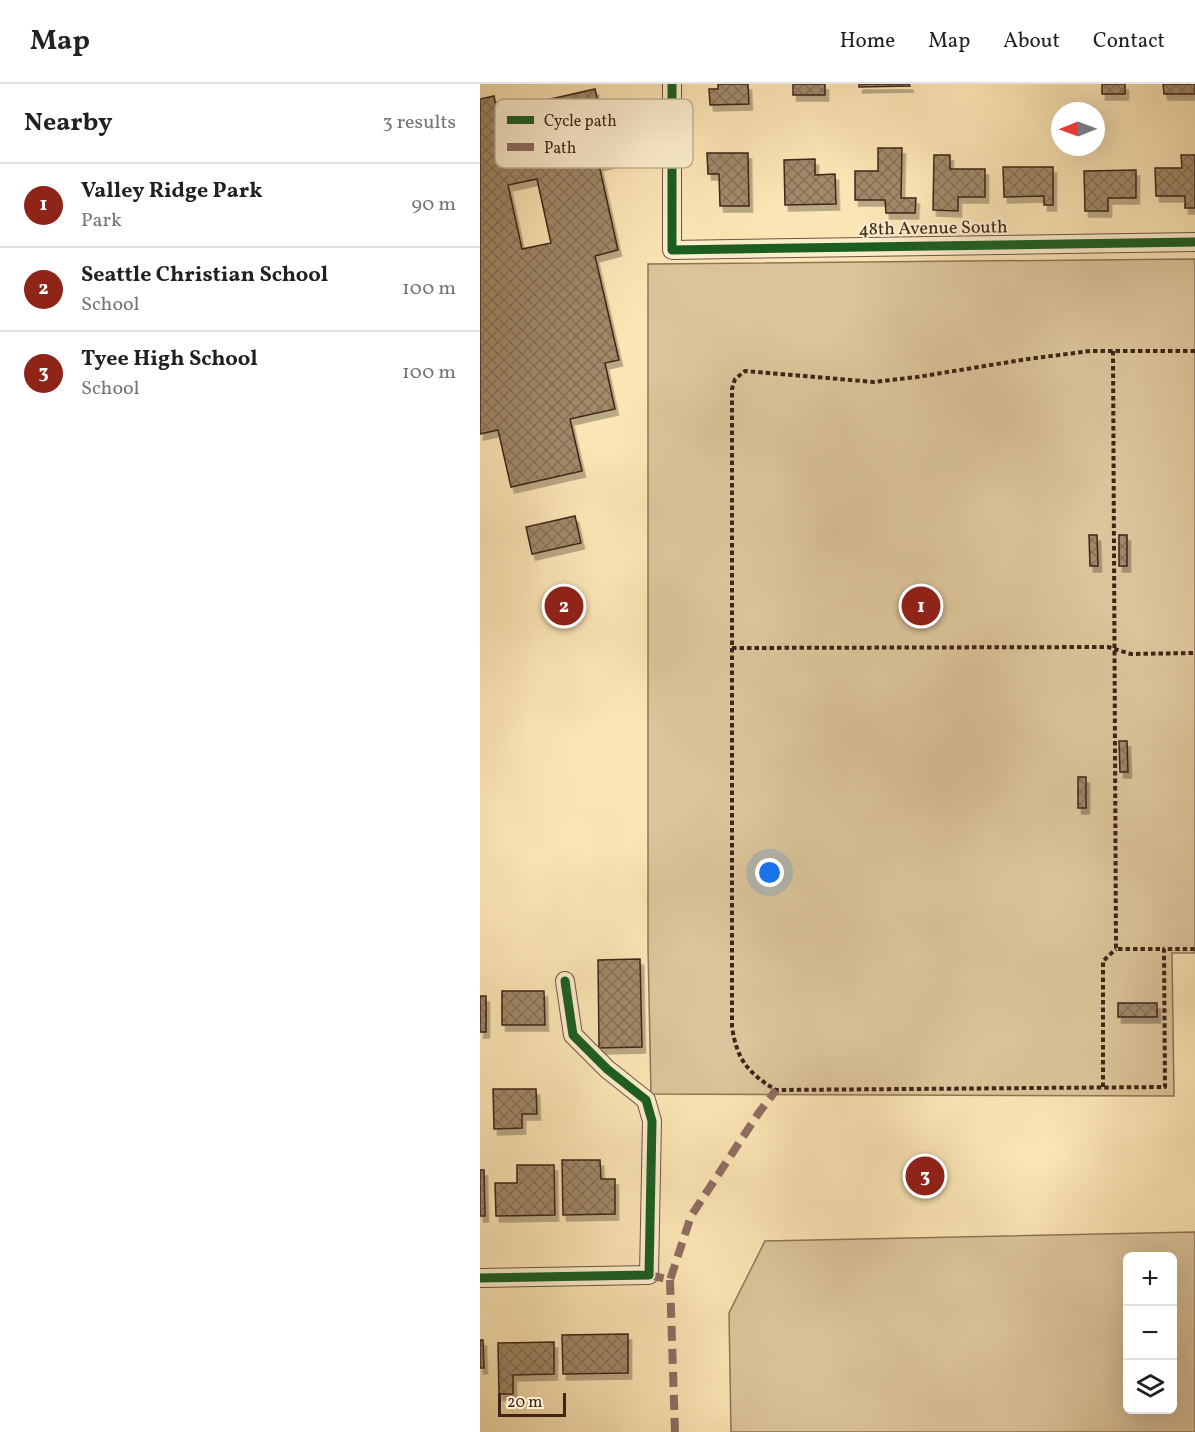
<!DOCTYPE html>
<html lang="en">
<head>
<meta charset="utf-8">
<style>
	:root { --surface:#fff; --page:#f2f2f2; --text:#202124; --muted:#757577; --line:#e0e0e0; --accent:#8f2418 }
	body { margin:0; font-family:Vollkorn,serif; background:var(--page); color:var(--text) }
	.controls { position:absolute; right:18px; bottom:18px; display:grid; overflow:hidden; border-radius:9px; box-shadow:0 6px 24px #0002 }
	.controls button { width:54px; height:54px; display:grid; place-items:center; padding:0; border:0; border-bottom:2px solid var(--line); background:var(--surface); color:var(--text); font:30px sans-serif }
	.compass { position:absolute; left:571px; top:18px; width:54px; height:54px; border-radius:50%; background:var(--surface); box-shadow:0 6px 24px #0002; rotate:269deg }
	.scale { position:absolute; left:18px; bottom:15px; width:68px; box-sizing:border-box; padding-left:6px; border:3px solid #3f2517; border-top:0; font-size:16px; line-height:21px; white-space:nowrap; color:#3f2517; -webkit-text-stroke:4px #fdeecf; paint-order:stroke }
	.you { position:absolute; left:290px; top:789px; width:21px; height:21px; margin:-15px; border:4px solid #fff; border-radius:50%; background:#1a73e8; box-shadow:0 0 0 9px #1a73e833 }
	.badge { display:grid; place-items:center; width:39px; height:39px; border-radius:50%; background:var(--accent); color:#fff; font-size:20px; font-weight:700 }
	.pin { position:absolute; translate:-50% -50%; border:3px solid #fff; box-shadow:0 2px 6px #0006 }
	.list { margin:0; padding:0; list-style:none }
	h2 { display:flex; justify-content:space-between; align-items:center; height:78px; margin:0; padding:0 24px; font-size:26px }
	h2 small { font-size:20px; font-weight:400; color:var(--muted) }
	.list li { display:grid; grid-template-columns:39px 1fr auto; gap:18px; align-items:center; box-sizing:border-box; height:84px; padding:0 24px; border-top:2px solid var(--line) }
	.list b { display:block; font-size:22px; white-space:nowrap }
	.list p { margin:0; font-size:20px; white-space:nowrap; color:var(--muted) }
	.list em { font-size:20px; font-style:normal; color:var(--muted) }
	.icon { flex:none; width:33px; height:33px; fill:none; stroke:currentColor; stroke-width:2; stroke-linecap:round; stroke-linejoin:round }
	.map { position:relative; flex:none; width:715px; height:1348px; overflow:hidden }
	header { display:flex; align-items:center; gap:36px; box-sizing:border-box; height:84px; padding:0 30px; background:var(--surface); border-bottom:2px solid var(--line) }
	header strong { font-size:28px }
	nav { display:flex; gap:33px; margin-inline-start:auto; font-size:21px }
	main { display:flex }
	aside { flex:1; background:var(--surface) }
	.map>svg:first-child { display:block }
	.park { fill:#dcc49a; stroke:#8e7458; stroke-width:1.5; fill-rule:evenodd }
	.building { fill:url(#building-cross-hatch); stroke:#3f2517; stroke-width:1.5; fill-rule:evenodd; filter:url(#shadow) }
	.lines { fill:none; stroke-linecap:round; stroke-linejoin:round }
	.minor-casing { stroke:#6e553e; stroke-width:20 }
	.path { stroke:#3f2517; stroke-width:4; stroke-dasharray:4.5 3; stroke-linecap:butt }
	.minor { stroke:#fdeecf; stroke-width:18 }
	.quiet { stroke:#8d6e63; stroke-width:8; stroke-dasharray:15 8; stroke-linecap:butt }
	.cycleway-casing { stroke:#fdeecf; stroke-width:13 }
	.cycleway { stroke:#1b5e20; stroke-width:9 }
	.labels { text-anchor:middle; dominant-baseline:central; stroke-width:4.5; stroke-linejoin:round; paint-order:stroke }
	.street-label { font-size:18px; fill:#3f2517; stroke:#fdeecf }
	.key { fill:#fdeecf; stroke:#c4b298; stroke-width:1.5 }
	.key-label { font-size:16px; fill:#3f2517 }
</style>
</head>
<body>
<header>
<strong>Map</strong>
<nav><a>Home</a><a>Map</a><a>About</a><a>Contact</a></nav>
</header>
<main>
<aside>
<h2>Nearby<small>3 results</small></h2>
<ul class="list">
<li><span class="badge">1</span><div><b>Valley Ridge Park</b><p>Park</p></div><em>90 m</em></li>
<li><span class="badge">2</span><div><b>Seattle Christian School</b><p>School</p></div><em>100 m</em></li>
<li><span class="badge">3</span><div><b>Tyee High School</b><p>School</p></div><em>100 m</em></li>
</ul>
</aside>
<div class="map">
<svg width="715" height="1348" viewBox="0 0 715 1348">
	<defs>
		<pattern id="building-cross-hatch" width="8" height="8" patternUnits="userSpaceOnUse" patternTransform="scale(1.5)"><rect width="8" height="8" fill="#a18969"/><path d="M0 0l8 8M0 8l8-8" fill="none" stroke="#857055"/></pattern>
		<filter id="shadow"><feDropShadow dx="3.5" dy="6" stdDeviation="0" flood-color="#0004"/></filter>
	</defs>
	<rect width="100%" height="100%" fill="#fce5b5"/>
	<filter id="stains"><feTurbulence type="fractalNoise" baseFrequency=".00333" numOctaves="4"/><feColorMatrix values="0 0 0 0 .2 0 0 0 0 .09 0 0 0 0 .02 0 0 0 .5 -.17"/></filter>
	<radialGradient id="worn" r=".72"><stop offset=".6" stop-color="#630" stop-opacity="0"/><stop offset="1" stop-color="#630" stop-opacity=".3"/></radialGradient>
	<!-- park -->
	<g class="park">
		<path d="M715,175V869H692L694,1012L171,1010L168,863V180Z"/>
		<path d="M715,1148V1348H251L249,1229L285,1157ZM648,1172H692V1326H648Z"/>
	</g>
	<!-- building -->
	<g class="building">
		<path d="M238,0H268L269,20L230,21L229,5H238Z"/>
		<rect x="313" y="0" width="32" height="11"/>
		<path d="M379,0H429L430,2L379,3Z"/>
		<rect x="622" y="0" width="23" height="10"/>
		<path d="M683,0H715V10H684Z"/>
		<path d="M115,5L131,78L119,81L138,166L115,172L139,276L125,279L135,325L90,335L102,387L31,403L18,346L0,350V15L14,12L17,27ZM57,95L71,159L42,165L28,101Z"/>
		<path d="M398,64H422L421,114H436L435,129H406L405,116H375V87H398Z"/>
		<path d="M227,69H268L269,122H240L239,90H228Z"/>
		<path d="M454,71H470V85H505V113H478V127L453,126Z"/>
		<path d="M701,71H715V124H705V112H676L675,84H702Z"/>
		<path d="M335,75V91L355,90L356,120L305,121L304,76Z"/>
		<path d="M523,83H573V121H564V112L524,113Z"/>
		<path d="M656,86V114H628V127H605L604,87Z"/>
		<path d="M95,432L101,459L52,470L46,443Z"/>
		<path d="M609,451H617L618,482H610Z"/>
		<rect x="639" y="451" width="8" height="31"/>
		<path d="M639,657H647L648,688H640Z"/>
		<rect x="598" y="693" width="8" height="31"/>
		<path d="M160,875L162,963L119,964L118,876Z"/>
		<path d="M22,907H64L65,941H22Z"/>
		<rect x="0" y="912" width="6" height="36"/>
		<rect x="638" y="919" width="39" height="14"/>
		<path d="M13,1005H56L57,1030H42V1044L14,1045Z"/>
		<path d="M82,1076H120L121,1095H135V1130L83,1131Z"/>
		<path d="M37,1081H74L75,1131L16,1132L15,1099H37Z"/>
		<path d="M0,1086H4L5,1132H0Z"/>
		<path d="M148,1250V1289L83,1290L82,1251Z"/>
		<path d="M0,1256H3L4,1284H0Z"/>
		<path d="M74,1258V1290L33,1291V1310H19L18,1259Z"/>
	</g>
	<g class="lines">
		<!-- minor casing -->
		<g class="minor-casing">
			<g id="minor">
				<path d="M192,0V166L715,158"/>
				<path d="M0,1194L169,1191L172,1037L166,1016L127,985L93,951L85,897"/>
			</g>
		</g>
		<!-- path -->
		<g class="path">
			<path d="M633,267L636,865H684"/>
			<path d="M715,267H610L548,275L437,293L394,298L265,287L255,295L252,305V943C257,976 268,989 296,1006L685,1003L684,865H715"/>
			<path d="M252,564L628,563L651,570L715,569"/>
			<path d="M623,1003V877L636,865"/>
		</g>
		<!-- minor -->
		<use href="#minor" class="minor"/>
		<!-- quiet -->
		<g class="quiet">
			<path d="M169,1191L190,1196L211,1132L278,1030L296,1006"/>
			<path d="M190,1196L195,1348"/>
		</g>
		<!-- cycleway casing -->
		<g class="cycleway-casing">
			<g id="cycleway">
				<path d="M192,0V166L715,158"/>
				<path d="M0,1194L169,1191L172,1037L166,1016L127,985L93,951L85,897"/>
			</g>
		</g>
		<!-- cycleway -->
		<use href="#cycleway" class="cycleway"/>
	</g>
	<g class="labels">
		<!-- street labels -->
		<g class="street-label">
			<text transform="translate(453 145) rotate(-1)">48th Avenue South</text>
		</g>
	</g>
	<!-- legend -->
	<rect x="15" y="15" width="198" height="69" rx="9" class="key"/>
	<rect x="27" y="32" width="27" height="8" fill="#1b5e20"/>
	<rect x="27" y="59" width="27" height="8" fill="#8d6e63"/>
	<g class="key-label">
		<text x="64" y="42">Cycle path</text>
		<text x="64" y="69">Path</text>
	</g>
	<rect width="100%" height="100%" filter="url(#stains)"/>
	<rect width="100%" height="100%" fill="url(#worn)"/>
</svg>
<div class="controls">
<button>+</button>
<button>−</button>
<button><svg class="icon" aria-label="layers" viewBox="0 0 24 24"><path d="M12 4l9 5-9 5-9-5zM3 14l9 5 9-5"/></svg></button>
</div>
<svg class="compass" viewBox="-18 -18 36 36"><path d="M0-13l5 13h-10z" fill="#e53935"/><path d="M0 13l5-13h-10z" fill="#757577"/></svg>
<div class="scale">20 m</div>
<div class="you"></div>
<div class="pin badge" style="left:441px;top:522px">1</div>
<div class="pin badge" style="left:84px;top:522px">2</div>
<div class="pin badge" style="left:445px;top:1092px">3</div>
</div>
</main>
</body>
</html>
